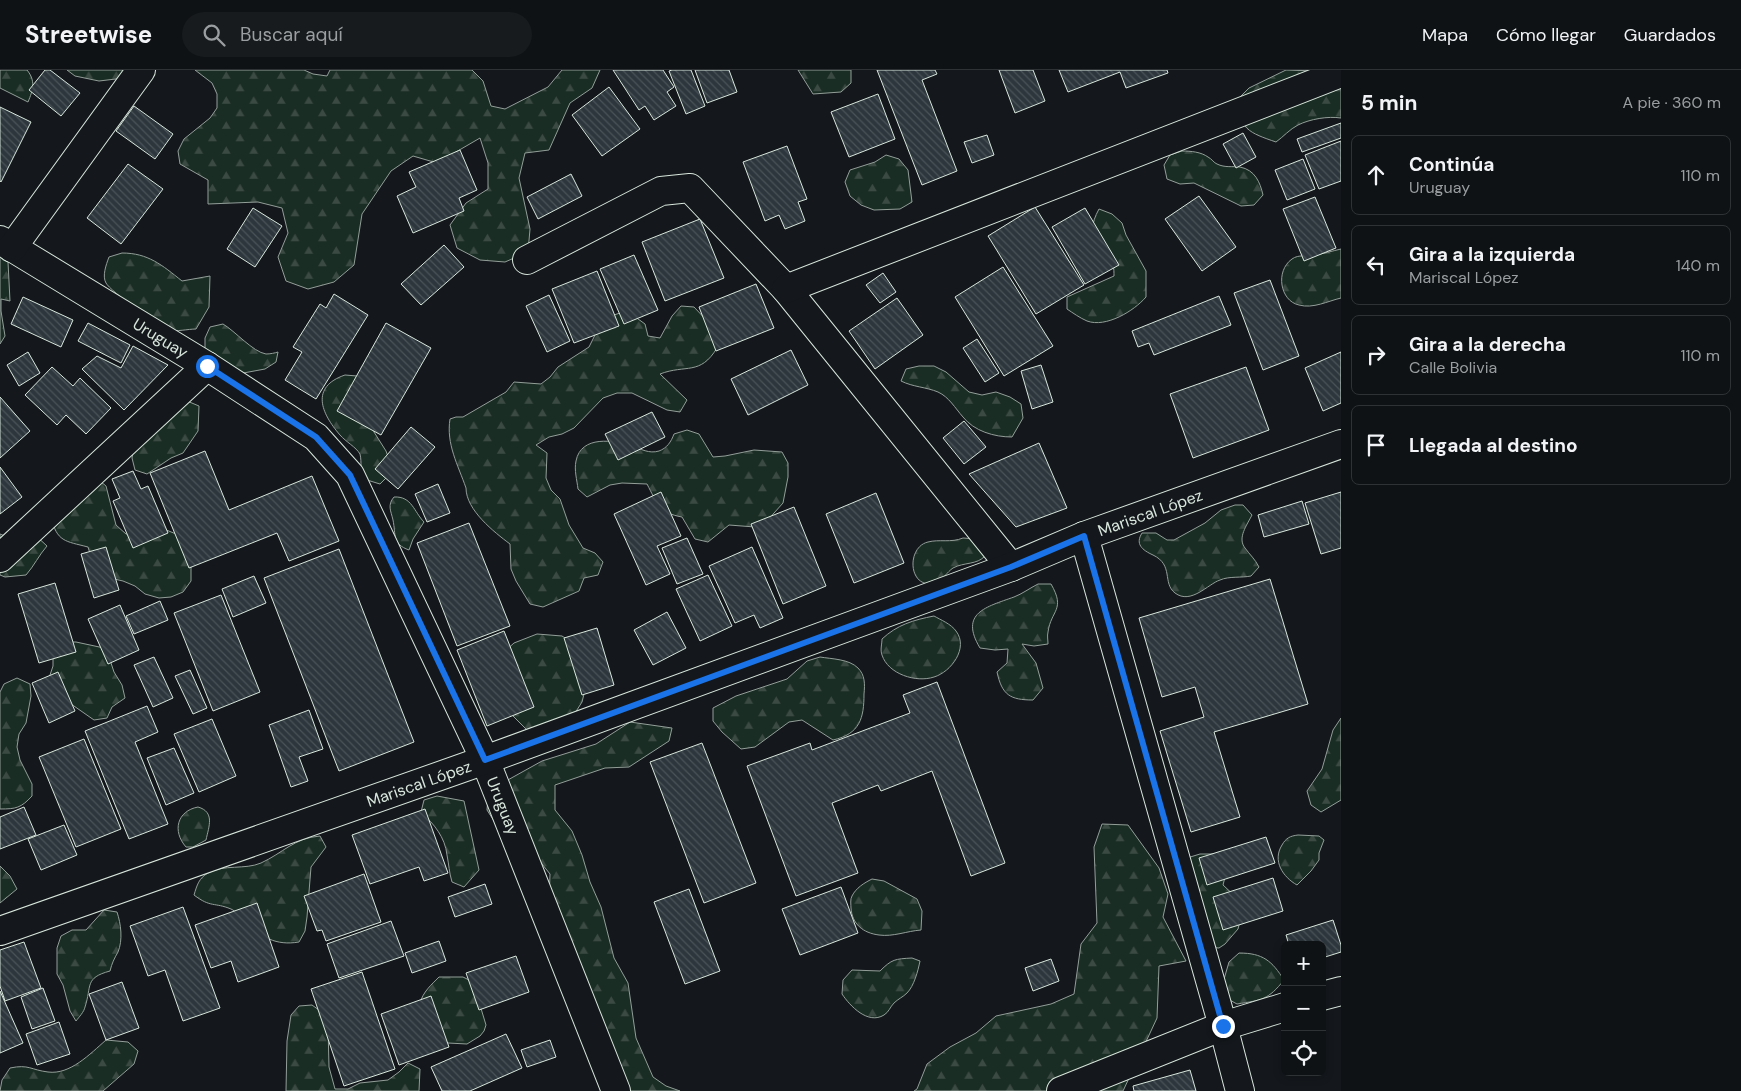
<!DOCTYPE html>
<html lang="es">
<head>
<meta charset="utf-8">
<style>
	:root { --surface:#0f1215; --page:#181b1e; --text:#f1f3f6; --muted:#9b9ea0; --line:#2f3234 }
	body { margin:0; font-family:"DM Sans",sans-serif; background:var(--page); color:var(--text) }
	.controls { position:absolute; right:15px; bottom:15px; display:grid; overflow:hidden; border-radius:8px; box-shadow:0 2px 8px #0003 }
	.controls button { width:45px; height:45px; display:grid; place-items:center; padding:0; border:0; border-bottom:1px solid var(--line); background:var(--surface); color:var(--text); font:25px sans-serif }
	.stop { position:absolute; width:15px; height:15px; margin:-11px; border:4px solid #1a73e8; border-radius:50%; background:#fff }
	.stop.end { background:#1a73e8; border-color:#fff; box-shadow:0 1px 5px #0008 }
	.list { margin:0; padding:0; list-style:none }
	h2 { display:flex; justify-content:space-between; align-items:center; height:65px; margin:0; padding:0 20px; font-size:21px }
	h2 small { font-size:16px; font-weight:400; color:var(--muted) }
	.list li { display:grid; grid-template-columns:32px 1fr auto; gap:15px; align-items:center; box-sizing:border-box; height:80px; margin:0 10px 10px; padding:0 10px; border:1px solid var(--line); border-radius:8px }
	.list b { display:block; font-size:19px; white-space:nowrap }
	.list p { margin:0; font-size:16px; white-space:nowrap; color:var(--muted) }
	.list em { font-size:16px; font-style:normal; color:var(--muted) }
	.icon { flex:none; width:28px; height:28px; fill:none; stroke:currentColor; stroke-width:2; stroke-linecap:round; stroke-linejoin:round }
	.map { position:relative; flex:none; width:1341px; height:1021px; overflow:hidden }
	header { display:flex; align-items:center; gap:30px; box-sizing:border-box; height:70px; padding:0 25px; background:var(--surface); border-bottom:1px solid var(--line) }
	header strong { font-size:24px }
	nav { display:flex; gap:28px; margin-inline-start:auto; font-size:18px }
	.search { width:350px; height:45px; background:var(--page); display:flex; align-items:center; gap:12px; box-sizing:border-box; padding:0 18px; border-radius:28px; color:var(--muted); font-size:19px }
	main { display:flex }
	aside { flex:1; background:var(--surface) }
	.map>svg:first-child { display:block }
	.forest { fill:url(#forest-firs); stroke:#939e99 }
	.building { fill:url(#building-back-hatch); stroke:#d8e6dc }
	.lines { fill:none; stroke-linecap:round; stroke-linejoin:round }
	.minor-casing { stroke:#d8e6dc; stroke-width:30 }
	.minor { stroke:#14181c; stroke-width:28 }
	.route { stroke:#1a73e8; stroke-width:6 }
	.labels { text-anchor:middle; dominant-baseline:central; stroke-width:4; stroke-linejoin:round; paint-order:stroke }
	.street-label { font-size:16px; fill:#d8e6dc; stroke:#14181c }
</style>
</head>
<body>
<header>
<strong>Streetwise</strong>
<div class="search"><svg class="icon" aria-label="search" viewBox="0 0 24 24"><circle cx="10" cy="10" r="6"/><path d="M15 15l6 6"/></svg>Buscar aquí</div>
<nav><a>Mapa</a><a>Cómo llegar</a><a>Guardados</a></nav>
</header>
<main>
<div class="map">
<svg width="1341" height="1021" viewBox="0 0 1341 1021">
	<defs>
		<pattern id="forest-firs" width="22" height="20" patternUnits="userSpaceOnUse" patternTransform="scale(1.25)"><rect width="22" height="20" fill="#1a2d24"/><path d="M5 1l3.5 6h-7zM16 11l3.5 6h-7z" fill="#3b4b43"/></pattern>
		<pattern id="building-back-hatch" width="6" height="6" patternUnits="userSpaceOnUse" patternTransform="scale(1.25)"><rect width="6" height="6" fill="#2c363c"/><path d="M-1 5l2 2M0 0l6 6M5-1l2 2" fill="none" stroke="#4a5358"/></pattern>
	</defs>
	<rect width="100%" height="100%" fill="#14181c"/>
	<!-- forest -->
	<g class="forest">
		<path d="M0,0H27C36,11 33,20 28,32L0,18Z"/>
		<path d="M67,0H135L124,8L99,11L75,6Z"/>
		<path d="M195,0H304L313,4L327,6L330,0H472L483,11L491,36L505,39L548,17L562,0H600L592,18L570,33L549,80L525,83L519,108L530,159L528,182L505,192L480,190L457,178L450,155L466,133L488,119V93L480,68L437,93L413,86L391,101L362,144L354,195L334,212L308,219L286,211L278,187L288,163L282,138L258,132L208,134V110L180,94L178,81L184,69L210,48L217,38V24L212,13Z"/>
		<path d="M798,0H851V13L841,22L813,24Z"/>
		<path d="M1286,0L1316,1L1341,7V48C1328,46 1310,49 1298,55C1290,59 1283,67 1276,72C1250,63 1237,59 1239,28L1249,18Z"/>
		<path d="M1182,81C1191,81 1201,82 1208,87C1212,89 1214,93 1217,94C1225,98 1233,96 1240,97C1255,100 1260,112 1263,125L1254,135L1241,136L1194,113L1180,114L1167,109L1164,95L1170,85Z"/>
		<path d="M886,85L899,89L908,100L912,132L900,139L874,140L861,135L850,126L845,112L850,100L875,92Z"/>
		<path d="M1099,139L1112,144L1122,153L1126,165L1146,201V227C1134,241 1106,258 1087,251C1080,248 1073,243 1067,239V227L1114,206C1114,203 1114,198 1113,194C1104,170 1082,170 1099,139Z"/>
		<path d="M1341,179V228C1328,231 1313,239 1299,235C1280,231 1275,201 1292,189C1299,184 1306,187 1314,185C1323,184 1332,181 1341,179Z"/>
		<path d="M122,183C148,183 162,195 182,211L210,206L209,237L196,259C188,259 176,262 169,260C160,257 110,221 106,213C102,206 106,195 109,187Z"/>
		<path d="M0,185L8,192L10,231L1,229V241L5,266L0,274Z"/>
		<path d="M681,236L694,237L711,255L717,278C700,306 686,294 660,304L687,330L680,342L667,340L632,323H617L603,328L574,358L562,364L549,367L536,375L547,383L546,408L551,420L560,429L569,455L583,478L595,483L603,492L598,505L584,508L579,521L543,537L530,534L516,511L511,499L510,474C494,462 466,440 466,418C458,395 446,374 450,349L456,347H463L506,322L514,312L541,314L550,307L558,297L589,277L601,253L611,246L623,242L634,246L645,254L648,266L660,268L672,246Z"/>
		<path d="M223,254C235,261 253,282 266,284C270,284 275,283 278,282L276,292L265,299L238,304L205,281V268L210,257Z"/>
		<path d="M919,296H934L946,302L969,322L982,325L996,322L1010,327L1021,334L1023,348L1012,367C994,367 974,361 963,347C955,338 949,327 938,322C926,317 913,317 901,311L906,299Z"/>
		<path d="M345,305L357,306L374,362L386,381L390,392V404L380,414L367,410C365,406 362,401 361,396C361,393 361,388 360,384C356,377 346,372 340,365C321,343 310,317 345,305Z"/>
		<path d="M187,331L199,336L198,361L183,383L171,388L147,404L135,400L132,388L134,375Z"/>
		<path d="M687,360L699,364L713,387L725,386L754,380L782,382L788,393V407L783,433L766,452L755,457L729,455L708,472L695,469L682,447C659,443 657,433 647,414L622,413L610,415L587,427L578,419C577,410 574,400 576,391C581,365 614,370 632,376C641,379 649,384 659,381C667,378 671,372 674,364Z"/>
		<path d="M95,407L106,416L116,455L126,464L152,463L164,459L176,464L191,485V511L183,522L171,527L159,528L145,524L135,516L123,511L110,508L92,490L88,477C65,471 57,472 51,447Z"/>
		<path d="M394,427C412,426 414,442 424,452L413,469L409,480C392,474 396,465 393,450C391,441 387,435 394,427Z"/>
		<path d="M1235,435H1243L1252,445C1247,455 1237,468 1245,478C1250,485 1255,489 1259,497L1251,506C1241,508 1229,506 1220,510C1208,514 1191,535 1175,523C1162,513 1174,495 1153,485C1142,480 1135,474 1142,463H1156L1167,470H1174L1205,453L1221,440Z"/>
		<path d="M0,464L10,468L34,464L47,476C39,485 34,496 26,505L5,507L0,505Z"/>
		<path d="M963,468L977,469L985,486C977,495 964,492 953,498C947,502 943,510 935,513C908,520 906,477 928,472C939,469 951,473 963,468Z"/>
		<path d="M1038,514H1051C1066,540 1051,540 1048,562C1047,566 1048,570 1048,574L1034,576L1022,574L1036,593L1043,618L1033,630C1010,630 1002,625 997,602L1007,593L1008,579L995,580L980,578C959,543 986,537 1014,527C1022,524 1030,518 1038,514Z"/>
		<path d="M934,546C941,550 951,554 956,561C969,578 951,602 934,607C916,613 888,604 882,585C880,580 882,574 882,569C897,555 913,550 934,546Z"/>
		<path d="M537,564L562,566L574,574L588,608L582,632L575,643L527,660L499,632L504,582L514,573Z"/>
		<path d="M62,572H76L104,578L110,590L114,602L122,615L125,628L112,637L107,648L94,650L51,620L49,608L53,596V582Z"/>
		<path d="M820,587C832,589 849,589 858,598C865,605 865,614 864,624C864,648 860,664 833,670L802,650L789,652L755,677L741,679L722,662L713,651V638L736,626L787,609L807,591Z"/>
		<path d="M17,608L30,614L31,626L26,653L19,664L17,677L20,690L32,714V726C21,738 16,739 0,739V622L4,614Z"/>
		<path d="M1341,648V730L1321,742L1311,735L1307,721L1322,699L1333,660Z"/>
		<path d="M630,652L672,658L669,671L629,697L605,698L555,715V740L572,761L582,785L590,812L601,837L614,888L628,913L636,968L653,1007L666,1016L680,1021H614L549,835L550,804L526,774L494,751L487,740L488,727L497,716L542,691L596,674Z"/>
		<path d="M437,726L464,731L479,800L464,817L452,812C449,802 449,795 447,785C445,767 434,754 421,742L424,730Z"/>
		<path d="M198,737C215,742 209,756 206,770L193,777H186C172,761 177,741 198,737Z"/>
		<path d="M1102,754L1128,755L1159,798L1168,824L1163,847L1186,891L1159,896L1157,948L1123,1021H914L917,1019L927,994L950,977L976,963L996,946L1051,934L1074,924L1081,874L1097,853L1094,777Z"/>
		<path d="M1298,765L1319,766L1324,770L1319,783V790L1311,801L1297,815C1283,807 1272,791 1282,775C1286,768 1290,766 1298,765Z"/>
		<path d="M320,766L326,777L311,797L307,847L305,861L299,872C276,876 261,867 245,852C241,848 236,841 231,839C214,832 211,838 194,825C197,815 199,808 208,803C224,794 245,800 261,793C283,783 294,768 320,766Z"/>
		<path d="M1200,784H1215L1226,803L1223,815L1238,829L1240,851L1238,859L1225,874L1219,878L1206,877L1187,788Z"/>
		<path d="M0,796L10,806L17,819L0,833Z"/>
		<path d="M872,809L884,811L917,829L922,841L921,860C907,861 893,867 879,865C863,863 852,854 851,838C851,835 850,829 852,826C856,818 864,813 872,809Z"/>
		<path d="M104,840L117,842C121,854 123,870 118,882C114,889 112,893 110,901C84,908 92,916 85,937C84,942 79,947 76,951L70,941L63,915L57,904V878L61,866L72,860H86Z"/>
		<path d="M1239,883C1263,883 1272,891 1284,910C1268,930 1262,930 1237,934L1226,928L1222,916L1229,892Z"/>
		<path d="M912,888L920,891C918,901 914,916 907,923C903,927 898,929 894,933C890,937 889,942 884,945C868,955 850,936 842,924L843,910L852,900L880,901C892,889 895,889 912,888Z"/>
		<path d="M439,907H463L469,910L476,922L486,955L484,961L480,966L467,974L448,973L436,969L420,933C423,922 431,915 439,907Z"/>
		<path d="M312,935L323,943L328,956L329,997L335,1019H348L360,1013L388,1010L399,1002L408,993L420,999L419,1021H286L287,971L291,945L299,936Z"/>
		<path d="M106,970L128,972L138,981L134,994L103,1021H0L2,1010L10,998C29,994 31,1000 48,1002C70,1005 90,984 106,970Z"/>
	</g>
	<!-- building -->
	<g class="building">
		<path d="M45,0H50L80,23L61,46L29,20Z"/>
		<path d="M613,0H663L674,17L667,22L676,36L654,50L645,36L639,40Z"/>
		<path d="M672,0H691L705,36L686,44L669,1Z"/>
		<path d="M695,0H729L737,22L707,33Z"/>
		<path d="M877,0H935L937,4L922,10L957,101L922,115Z"/>
		<path d="M999,0H1033L1045,31L1015,43Z"/>
		<path d="M1059,0H1167L1168,3L1126,18L1120,2L1068,22Z"/>
		<path d="M609,17L640,59L602,86L572,45Z"/>
		<path d="M878,24L895,69L849,87L831,42Z"/>
		<path d="M134,36L173,64L155,89L116,61Z"/>
		<path d="M0,37L31,52L1,112L0,111Z"/>
		<path d="M1341,53V68L1302,82L1297,69Z"/>
		<path d="M1243,63L1256,87L1236,98L1223,74Z"/>
		<path d="M987,65L994,85L972,93L964,72Z"/>
		<path d="M1341,71V111L1319,119L1305,85Z"/>
		<path d="M787,76L807,129L798,132L805,151L785,159L779,145L765,151L743,92Z"/>
		<path d="M460,80L477,120L459,128L464,141L413,163L397,126L416,117L409,102Z"/>
		<path d="M1303,89L1315,119L1287,130L1275,100Z"/>
		<path d="M128,94L163,119L121,174L87,148Z"/>
		<path d="M571,104L582,126L538,149L527,127Z"/>
		<path d="M1199,126L1236,177L1202,201L1165,149Z"/>
		<path d="M1315,127L1336,178L1304,191L1283,139Z"/>
		<path d="M1035,137L1084,215L1036,244L988,166Z"/>
		<path d="M253,138L282,156L255,197L227,179Z"/>
		<path d="M1085,138L1119,195L1085,214L1052,157Z"/>
		<path d="M700,149L724,208L665,231L642,172Z"/>
		<path d="M444,175L464,197L421,235L401,214Z"/>
		<path d="M634,185L658,240L624,254L600,199Z"/>
		<path d="M1003,197L1053,276L1004,306L955,227Z"/>
		<path d="M597,201L619,256L574,273L552,219Z"/>
		<path d="M883,203L896,222L880,233L866,215Z"/>
		<path d="M1270,210L1299,286L1263,300L1234,223Z"/>
		<path d="M756,214L774,258L716,281L699,237Z"/>
		<path d="M334,224L368,245L316,329L285,310L302,282L293,277L320,234L326,238Z"/>
		<path d="M549,225L570,271L547,282L526,236Z"/>
		<path d="M1219,226L1231,255L1154,285L1149,273L1138,277L1132,261Z"/>
		<path d="M23,227L73,250L61,277L11,254Z"/>
		<path d="M897,228L923,265L875,299L849,261Z"/>
		<path d="M88,253L130,275L121,293L78,271Z"/>
		<path d="M386,253L431,278L381,365L337,341Z"/>
		<path d="M977,269L999,303L985,312L963,278Z"/>
		<path d="M133,276L168,295L124,340L82,299L97,286L121,298Z"/>
		<path d="M791,280L808,315L748,345L731,309Z"/>
		<path d="M28,282L40,303L19,316L7,295Z"/>
		<path d="M1341,282V333L1323,341L1305,298Z"/>
		<path d="M1041,295L1053,332L1032,339L1021,301Z"/>
		<path d="M52,297L73,316L80,308L111,338L86,364L66,345L57,355L25,325Z"/>
		<path d="M1246,297L1269,360L1193,388L1170,324Z"/>
		<path d="M0,327L30,361L0,388Z"/>
		<path d="M652,342L665,367L618,390L605,364Z"/>
		<path d="M964,351L986,377L964,394L943,368Z"/>
		<path d="M411,357L435,377L398,419L375,399Z"/>
		<path d="M1039,373L1067,438L1016,457L969,404Z"/>
		<path d="M205,381L229,440L312,406L339,471L289,491L277,463L189,498L150,403Z"/>
		<path d="M0,397L22,427L0,444Z"/>
		<path d="M133,401L141,419L148,416L168,463L133,478L113,431L120,428L112,409Z"/>
		<path d="M438,414L450,443L427,452L415,424Z"/>
		<path d="M661,422L681,466L657,476L670,504L646,515L614,444Z"/>
		<path d="M1341,422V478L1321,484L1305,433Z"/>
		<path d="M876,423L904,493L854,513L826,444Z"/>
		<path d="M1302,431L1309,454L1264,467L1258,445Z"/>
		<path d="M794,437L826,516L783,534L751,454Z"/>
		<path d="M469,453L510,556L457,576L417,473Z"/>
		<path d="M687,468L703,504L677,514L662,478Z"/>
		<path d="M106,477L119,520L94,528L81,484Z"/>
		<path d="M752,477L783,548L760,558L754,545L735,553L709,496Z"/>
		<path d="M339,479L414,672L339,701L264,508Z"/>
		<path d="M708,505L732,556L700,571L676,519Z"/>
		<path d="M254,506L266,533L233,547L222,519Z"/>
		<path d="M1270,509L1308,634L1214,662L1240,747L1191,762L1160,661L1204,647L1195,617L1162,627L1139,548Z"/>
		<path d="M55,513L76,582L39,593L18,524Z"/>
		<path d="M221,525L260,622L213,641L174,543Z"/>
		<path d="M160,531L168,550L134,564L126,546Z"/>
		<path d="M120,535L139,580L108,594L88,549Z"/>
		<path d="M667,542L686,578L653,595L634,560Z"/>
		<path d="M597,558L614,615L582,625L564,568Z"/>
		<path d="M504,561L534,637L487,656L457,580Z"/>
		<path d="M154,587L173,628L153,637L134,595Z"/>
		<path d="M190,600L207,638L193,644L175,606Z"/>
		<path d="M58,602L75,641L49,653L32,613Z"/>
		<path d="M937,612L1005,793L971,806L932,701L881,721L878,715L832,733L858,803L796,826L747,696L810,673L812,680L910,643L903,625Z"/>
		<path d="M147,636L158,662L135,672L168,754L129,769L85,661Z"/>
		<path d="M309,640L323,679L299,687L308,711L291,717L269,655Z"/>
		<path d="M212,649L236,706L199,722L174,664Z"/>
		<path d="M84,669L121,759L76,777L39,687Z"/>
		<path d="M702,673L756,813L704,833L650,692Z"/>
		<path d="M174,678L194,723L166,735L147,688Z"/>
		<path d="M24,737L36,765L0,779V747Z"/>
		<path d="M425,739L448,803L424,811L419,797L370,814L352,765Z"/>
		<path d="M64,755L77,785L41,800L28,769Z"/>
		<path d="M1266,767L1275,793L1207,815L1199,788Z"/>
		<path d="M364,804L381,852L326,871L322,860L317,861L304,826Z"/>
		<path d="M1273,808L1283,841L1223,860L1213,827Z"/>
		<path d="M485,814L492,834L455,847L448,827Z"/>
		<path d="M841,817L858,863L800,885L782,839Z"/>
		<path d="M689,819L720,901L685,914L654,832Z"/>
		<path d="M257,833L279,897L238,912L231,891L211,898L195,855Z"/>
		<path d="M183,837L220,938L183,951L165,900L148,906L130,856Z"/>
		<path d="M1333,850L1341,875V882L1322,888V875H1289L1286,865Z"/>
		<path d="M391,851L404,886L339,908L327,874Z"/>
		<path d="M439,871L446,891L412,903L405,883Z"/>
		<path d="M24,872L41,918L5,931L0,916V880Z"/>
		<path d="M516,886L529,922L479,940L466,903Z"/>
		<path d="M1051,889L1059,911L1033,921L1025,898Z"/>
		<path d="M362,902L395,999L344,1016L311,919Z"/>
		<path d="M122,912L139,958L106,970L89,924Z"/>
		<path d="M43,918L55,951L32,959L21,927Z"/>
		<path d="M0,921L23,973L0,983Z"/>
		<path d="M431,926L449,977L399,995L381,944Z"/>
		<path d="M59,952L70,984L37,995L26,964Z"/>
		<path d="M506,964L522,998L470,1021H442L431,997Z"/>
		<path d="M550,970L556,987L527,997L521,980Z"/>
		<path d="M1190,1000L1196,1021H1134L1133,1016Z"/>
	</g>
	<g class="lines">
		<!-- minor casing -->
		<g class="minor-casing">
			<g id="minor">
				<path id="s1" d="M0,170L207,296L316,367L350,405L485,690L616,1021"/>
				<path d="M12,178L141,0"/>
				<path d="M527,190L661,121L690,118L786,219L1011,497"/>
				<path d="M786,219L1341,3"/>
				<path d="M1084,466L1223,956L1240,1021"/>
				<path d="M0,488L207,296"/>
				<path id="s2" d="M0,861L485,690L1011,497L1084,466L1341,374"/>
				<path d="M1322,926L1341,921"/>
				<path d="M1061,1021L1223,956L1285,937"/>
			</g>
		</g>
		<!-- minor -->
		<use href="#minor" class="minor"/>
	</g>
	<g class="lines">
		<!-- route -->
		<path class="route" d="M207,296L316,367L350,405L485,690L1011,497L1084,466L1223,956"/>
	</g>
	<g class="labels">
		<!-- street labels -->
		<g class="street-label">
			<text stroke="none"><textPath href="#s1" startOffset="188">Uruguay</textPath></text>
			<text stroke="none"><textPath href="#s2" startOffset="1224">Mariscal López</textPath></text>
			<text stroke="none"><textPath href="#s2" startOffset="444">Mariscal López</textPath></text>
			<text stroke="none"><textPath href="#s1" startOffset="788">Uruguay</textPath></text>
		</g>
	</g>
</svg>
<div class="controls">
<button>+</button>
<button>−</button>
<button><svg class="icon" aria-label="locate" viewBox="0 0 24 24"><circle cx="12" cy="12" r="6"/><path d="M12 2v4M12 18v4M2 12h4M18 12h4"/></svg></button>
</div>
<div class="stop" style="left:207px;top:296px"></div>
<div class="stop end" style="left:1223px;top:956px"></div>
</div>
<aside>
<h2>5 min<small>A pie · 360 m</small></h2>
<ul class="list">
<li><svg class="icon" aria-label="ahead" viewBox="0 0 24 24"><path d="M12 20V5M6 11l6-6 6 6"/></svg><div><b>Continúa</b><p>Uruguay</p></div><em>110 m</em></li>
<li><svg class="icon" aria-label="left" viewBox="0 0 24 24"><path d="M17 20v-9H6M10 6l-5 5 5 5"/></svg><div><b>Gira a la izquierda</b><p>Mariscal López</p></div><em>140 m</em></li>
<li><svg class="icon" aria-label="right" viewBox="0 0 24 24"><path d="M7 20v-9h11M14 6l5 5-5 5"/></svg><div><b>Gira a la derecha</b><p>Calle Bolivia</p></div><em>110 m</em></li>
<li><svg class="icon" aria-label="arrive" viewBox="0 0 24 24"><path d="M6 21V4h12l-3 4 3 4H6"/></svg><div><b>Llegada al destino</b></div></li>
</ul>
</aside>
</main>
</body>
</html>
